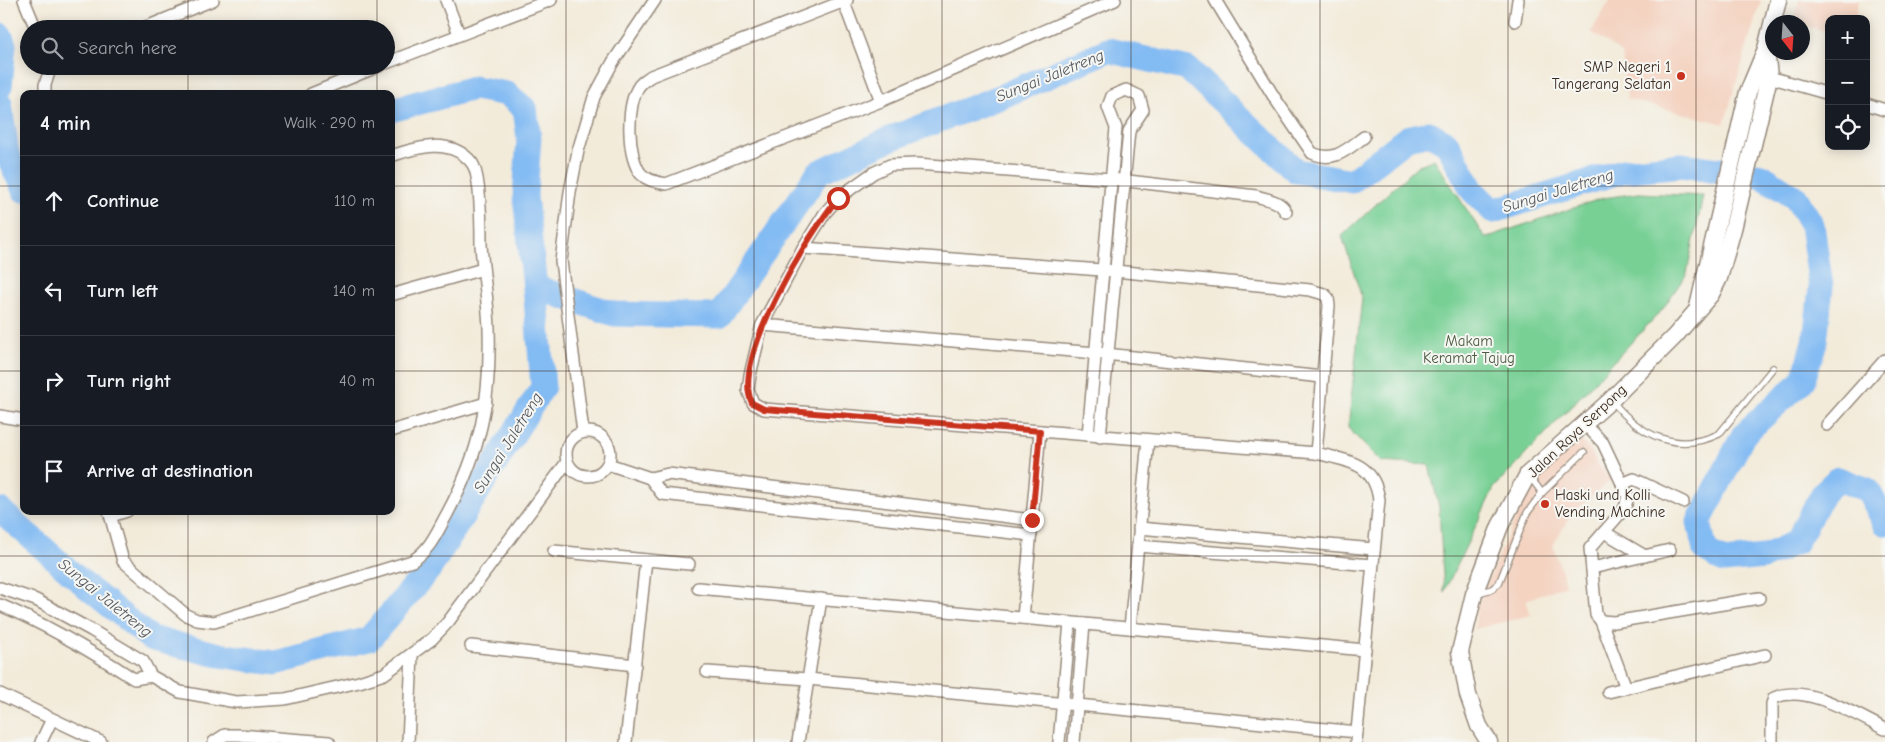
<!DOCTYPE html>
<html lang="en">
<head>
<meta charset="utf-8">
<style>
	:root { --surface:#171b24; --page:#20242c; --text:#f1f3f6; --muted:#9ea1a6; --line:#363941 }
	body { margin:0; font-family:"Comic Neue",sans-serif; background:var(--page); color:var(--text) }
	.controls { position:absolute; right:15px; top:15px; display:grid; overflow:hidden; border-radius:10px; box-shadow:0 2px 12px #0003 }
	.controls button { width:45px; height:45px; display:grid; place-items:center; padding:0; border:0; border-bottom:1px solid var(--line); background:var(--surface); color:var(--text); font:25px sans-serif }
	.compass { position:absolute; left:1765px; top:15px; width:45px; height:45px; border-radius:50%; background:var(--surface); box-shadow:0 2px 12px #0003; rotate:163deg }
	.stop { position:absolute; width:15px; height:15px; margin:-11px; border:4px solid #c8321e; border-radius:50%; background:#fff }
	.stop.end { background:#c8321e; border-color:#fff; box-shadow:0 1px 5px #0008 }
	.list { margin:0; padding:0; list-style:none }
	h2 { display:flex; justify-content:space-between; align-items:center; height:65px; margin:0; padding:0 20px; font-size:21px }
	h2 small { font-size:16px; font-weight:400; color:var(--muted) }
	.list li { display:grid; grid-template-columns:32px 1fr auto; gap:15px; align-items:center; box-sizing:border-box; height:90px; padding:0 20px; border-top:1px solid var(--line) }
	.list b { display:block; font-size:19px; white-space:nowrap }
	.list em { font-size:16px; font-style:normal; color:var(--muted) }
	.icon { flex:none; width:28px; height:28px; fill:none; stroke:currentColor; stroke-width:2; stroke-linecap:round; stroke-linejoin:round }
	.map { position:relative; flex:none; width:1885px; height:742px; overflow:hidden }
	.search { position:absolute; background:var(--surface); box-shadow:0 2px 12px #0003; left:20px; top:20px; width:375px; height:55px; display:flex; align-items:center; gap:12px; box-sizing:border-box; padding:0 18px; border-radius:28px; color:var(--muted); font-size:19px }
	.panel { position:absolute; background:var(--surface); box-shadow:0 2px 12px #0003; left:20px; top:90px; width:375px; height:425px; border-radius:10px }
	.map>svg:first-child { display:block }
	.built { fill:#f4d3c1 }
	.green { fill:#78d095; stroke:#5a7d5a }
	.lines { fill:none; stroke-linecap:round; stroke-linejoin:round }
	.river { stroke:#83bbf3; stroke-width:25 }
	.lane-casing { stroke:#978a7c; stroke-width:8 }
	.street-casing { stroke:#978a7c; stroke-width:14 }
	.secondary-casing { stroke:#978a7c; stroke-width:19 }
	.lane { stroke:#fff; stroke-width:5.5 }
	.street { stroke:#fff; stroke-width:11 }
	.secondary { stroke:#fff; stroke-width:16 }
	.route { stroke:#c8321e; stroke-width:6 }
	.grid { fill:none; stroke:#3b2a1e; stroke-width:1; stroke-opacity:0.55 }
	.poi-dot { fill:#c8321e; stroke:#f6f6f2; stroke-width:2 }
	.labels { text-anchor:middle; dominant-baseline:central; stroke-width:4; stroke-linejoin:round; paint-order:stroke }
	.poi-label { font-size:15px; fill:#3b2a1e; stroke:#f6f6f2; text-anchor:end }
	.park-label { font-size:15px; fill:#4d5c42; stroke:#f6f6f2 }
	.street-label { font-size:15px; fill:#3b2a1e; stroke:#f6f6f2 }
	.water-label { font-size:16px; font-style:italic; fill:#51565e; stroke:#f6f6f2 }
</style>
</head>
<body>
<div class="map">
<svg width="1885" height="742" viewBox="0 0 1885 742">
	<rect width="100%" height="100%" fill="#f6f6f2"/>
	<filter id="ink" filterUnits="userSpaceOnUse"><feTurbulence type="fractalNoise" baseFrequency=".02" numOctaves="2"/><feDisplacementMap in="SourceGraphic" scale="10" xChannelSelector="R" yChannelSelector="G"/><feConvolveMatrix kernelMatrix="1 2 1 2 8 2 1 2 1" color-interpolation-filters="sRGB"/></filter>
	<filter id="wash" filterUnits="userSpaceOnUse"><feTurbulence type="fractalNoise" baseFrequency=".0096" numOctaves="4" result="noise"/><feDisplacementMap in="SourceGraphic" scale="20" xChannelSelector="R" yChannelSelector="G"/><feGaussianBlur stdDeviation="1.12" result="paint"/><feColorMatrix in="noise" values="0 0 0 0 0 0 0 0 0 0 0 0 0 0 0 0 0 1.4 0 .05"/><feComposite in="paint" operator="in"/></filter>
	<g filter="url(#wash)">
		<rect width="100%" height="100%" fill="#f3ebda"/>
		<!-- built -->
		<g class="built">
			<path d="M1610,0H1761L1724,124L1627,99L1622,53L1591,32Z"/>
			<path d="M1799,0H1859L1855,19H1829V32L1803,25L1802,22H1793Z"/>
			<path d="M1581,441L1592,452L1597,463L1611,480L1572,513L1553,545L1566,585L1526,600L1531,615L1475,629L1477,606L1524,499L1540,474Z"/>
		</g>
		<!-- green -->
		<path class="green" d="M1434,159L1485,238L1603,198L1639,193L1703,196L1687,273L1662,310L1494,488L1444,592L1439,507L1429,465L1381,462L1348,428L1362,298L1342,236L1417,166Z"/>
		<g class="lines">
			<!-- river -->
			<g class="river">
				<path d="M0,35L4,45L0,86"/>
				<path d="M0,104L7,153L24,190"/>
				<path d="M391,110L474,88L507,94L525,109L529,138L525,196L535,287"/>
				<path d="M0,510L86,586L150,638L219,655L275,663L369,639L430,568L543,387L535,287L614,314L719,316L819,172L892,138L1000,97L1108,50L1188,69L1296,171L1352,181L1407,138L1429,133L1447,143L1472,190L1493,211L1623,171L1681,165L1762,176L1796,198L1812,225L1821,287L1815,342L1803,380L1744,434L1699,522L1705,550L1724,561L1764,557L1796,542L1824,492L1838,479L1868,490L1885,523"/>
			</g>
		</g>
	</g>
	<g filter="url(#ink)">
		<g class="lines">
			<!-- lane casing -->
			<g class="lane-casing">
				<g id="lane">
					<path d="M1613,402C1640,435 1676,454 1719,434L1773,368"/>
					<path d="M1542,493L1584,452"/>
					<path d="M1478,593L1492,589L1499,583L1527,513L1542,493L1529,475"/>
				</g>
			</g>
			<!-- street casing -->
			<g class="street-casing">
				<g id="street">
					<path d="M24,0L36,29"/>
					<path d="M446,0L459,34"/>
					<path d="M843,0L881,101"/>
					<path d="M847,0L651,76C647,79 642,82 639,86C626,105 627,157 641,174C648,181 657,182 666,184L881,101L1115,0"/>
					<path d="M1215,0L1274,97L1312,153C1334,163 1346,150 1364,137"/>
					<path d="M1515,21L1518,0"/>
					<path d="M141,29L213,0"/>
					<path d="M386,63L551,0"/>
					<path d="M1762,75L1829,94"/>
					<path d="M45,94V85L51,66"/>
					<path d="M311,94L379,66"/>
					<path d="M1866,104L1885,110"/>
					<path d="M1286,212C1280,200 1268,200 1256,196L1111,179L917,164L890,165L873,173L838,198L825,213L803,248L762,325L750,375L748,390L753,403L764,409L1316,453C1348,461 1374,462 1379,500L1356,742"/>
					<path d="M803,248L1115,271L1310,290L1324,294L1328,298L1329,306L1316,453"/>
					<path d="M391,295L483,269"/>
					<path d="M762,325L1096,353L1322,377"/>
					<path d="M0,416L24,420"/>
					<path d="M1584,423L1603,443L1628,496L1625,508L1590,548L1596,615L1601,621L1614,622L1759,598"/>
					<path d="M1827,425L1885,360"/>
					<path d="M391,431L486,403"/>
					<circle cx="588" cy="454" r="22"/>
					<path d="M583,432L561,261L570,192L578,151L594,97L613,62L655,0"/>
					<path d="M1088,435L1116,128L1108,107L1112,96L1126,90L1139,96L1143,110L1129,131L1100,437"/>
					<path d="M608,464L650,478L668,474L1032,520"/>
					<path d="M650,478L662,494L1031,535"/>
					<path d="M1622,484L1634,479L1683,502"/>
					<path d="M109,511L123,561L186,615L197,620L214,622L412,561C430,550 437,532 447,514C481,451 491,400 489,328C488,301 483,273 481,245C481,229 481,175 472,163C451,137 418,147 391,156"/>
					<path d="M111,516L127,511"/>
					<path d="M1139,528L1374,549"/>
					<path d="M1604,532L1645,556"/>
					<path d="M1138,546L1372,565"/>
					<path d="M554,551L689,564"/>
					<path d="M1592,568L1670,550"/>
					<path d="M0,588L36,600L91,630L143,661L151,676L180,692L236,702L285,699L359,682L384,674L432,639L448,622L567,462"/>
					<path d="M698,588L1365,650"/>
					<path d="M0,605C48,625 91,651 134,679L151,676"/>
					<path d="M1023,618L1040,431"/>
					<path d="M1601,621L1626,688"/>
					<path d="M1130,628L1148,440"/>
					<path d="M471,646L635,665"/>
					<path d="M707,672L808,679L1357,732"/>
					<path d="M1608,692L1765,655"/>
					<path d="M0,694L101,742"/>
					<path d="M41,742L52,719"/>
					<path d="M214,742L225,735H239L329,742"/>
					<path d="M408,742L412,655"/>
					<path d="M626,742L646,560"/>
					<path d="M798,742L821,599"/>
					<path d="M1059,742L1070,623"/>
					<path d="M1074,742L1084,624"/>
					<path d="M1772,742V704L1774,698C1806,683 1856,715 1885,729"/>
				</g>
			</g>
			<!-- secondary casing -->
			<g class="secondary-casing">
				<g id="secondary">
					<path d="M1698,307L1748,92L1766,49L1778,0"/>
					<path d="M1489,742L1479,726L1468,695L1460,652L1474,594L1500,526L1528,474L1611,400L1675,336L1711,294L1719,278L1733,229L1769,77L1766,49"/>
				</g>
			</g>
			<!-- lane -->
			<use href="#lane" class="lane"/>
			<!-- street -->
			<use href="#street" class="street"/>
			<!-- secondary -->
			<use href="#secondary" class="secondary"/>
		</g>
	</g>
	<g class="lines" filter="url(#ink)">
		<!-- route -->
		<path class="route" d="M838,198C810,232 730,361 752,403L764,409L1040,431L1032,520"/>
	</g>
	<!-- grid -->
	<path class="grid" d="M188,0V29M377,0V29M566,0V742M754,0V742M942,0V742M1131,0V742M1320,0V742M1508,0V742M1696,0V742M188,66V94M377,66V94M0,186H24M391,186H1885M0,371H24M391,371H1885M188,511V742M377,511V742M0,556H1885"/>
	<!-- markers -->
	<g class="poi-dot">
		<circle cx="1681" cy="76" r="5"/>
		<circle cx="1545" cy="504" r="5"/>
	</g>
	<g class="labels">
		<!-- poi labels -->
		<g class="poi-label">
			<text x="1671" y="67">SMP Negeri 1<tspan x="1671" dy="17">Tangerang Selatan</tspan></text>
			<text x="1555" y="495" text-anchor="start">Haski und Kolli<tspan x="1555" dy="17">Vending Machine</tspan></text>
		</g>
		<!-- park labels -->
		<g class="park-label">
			<text x="1469" y="341">Makam<tspan x="1469" dy="17">Keramat Tajug</tspan></text>
		</g>
		<!-- street labels -->
		<g class="street-label">
			<text transform="translate(1577 431) rotate(-43)">Jalan Raya Serpong</text>
		</g>
		<!-- water labels -->
		<g class="water-label">
			<text transform="translate(1050 76) rotate(-22)">Sungai Jaletreng</text>
			<text transform="translate(1558 191) rotate(-17)">Sungai Jaletreng</text>
			<text transform="translate(508 443) rotate(-58)">Sungai Jaletreng</text>
			<text transform="translate(105 598) rotate(39)">Sungai Jaletreng</text>
		</g>
	</g>
</svg>
<div class="controls">
<button>+</button>
<button>−</button>
<button><svg class="icon" aria-label="locate" viewBox="0 0 24 24"><circle cx="12" cy="12" r="6"/><path d="M12 2v4M12 18v4M2 12h4M18 12h4"/></svg></button>
</div>
<svg class="compass" viewBox="-18 -18 36 36"><path d="M0-13l5 13h-10z" fill="#e53935"/><path d="M0 13l5-13h-10z" fill="#9ea1a6"/></svg>
<div class="stop" style="left:838px;top:198px"></div>
<div class="stop end" style="left:1032px;top:520px"></div>
<div class="search"><svg class="icon" aria-label="search" viewBox="0 0 24 24"><circle cx="10" cy="10" r="6"/><path d="M15 15l6 6"/></svg>Search here</div>
<section class="panel">
<h2>4 min<small>Walk · 290 m</small></h2>
<ul class="list">
<li><svg class="icon" aria-label="ahead" viewBox="0 0 24 24"><path d="M12 20V5M6 11l6-6 6 6"/></svg><div><b>Continue</b></div><em>110 m</em></li>
<li><svg class="icon" aria-label="left" viewBox="0 0 24 24"><path d="M17 20v-9H6M10 6l-5 5 5 5"/></svg><div><b>Turn left</b></div><em>140 m</em></li>
<li><svg class="icon" aria-label="right" viewBox="0 0 24 24"><path d="M7 20v-9h11M14 6l5 5-5 5"/></svg><div><b>Turn right</b></div><em>40 m</em></li>
<li><svg class="icon" aria-label="arrive" viewBox="0 0 24 24"><path d="M6 21V4h12l-3 4 3 4H6"/></svg><div><b>Arrive at destination</b></div></li>
</ul>
</section>
</div>
</body>
</html>
